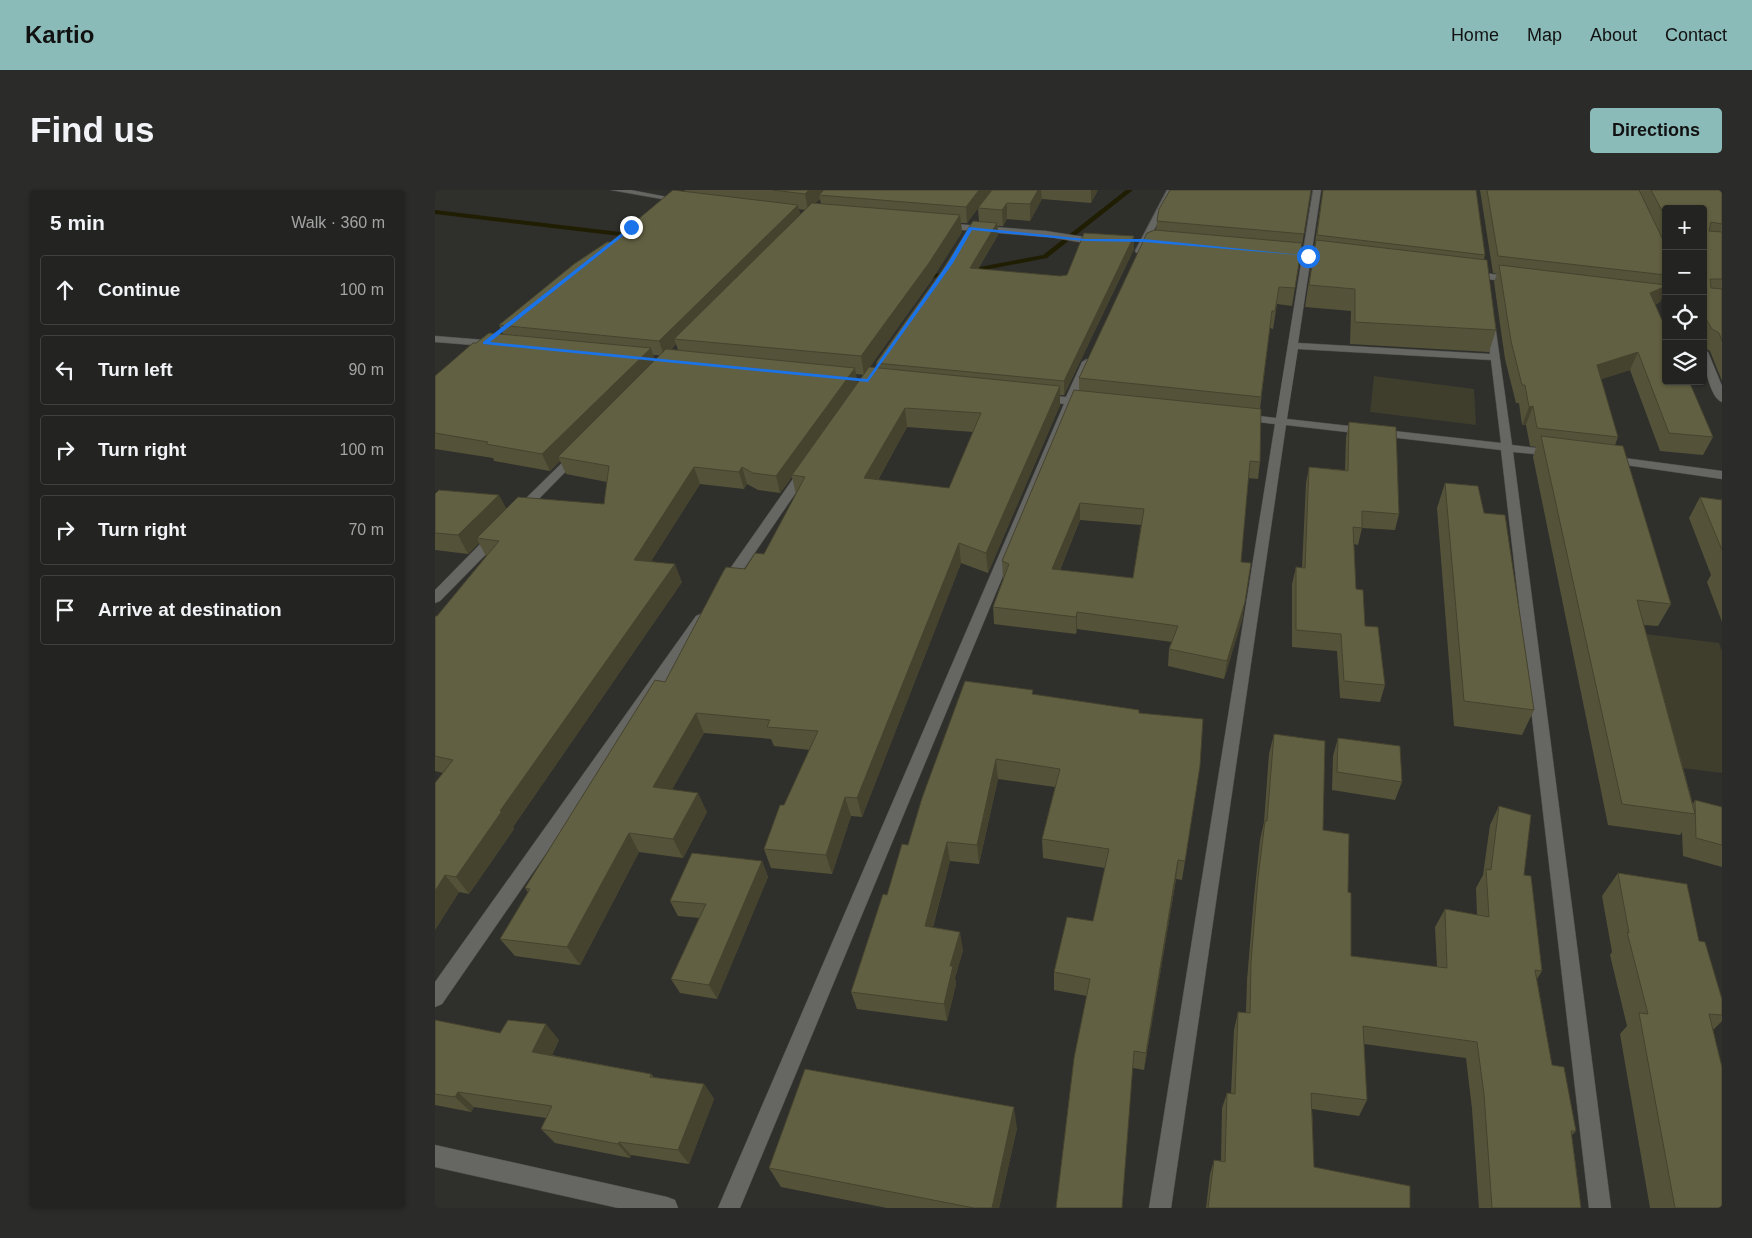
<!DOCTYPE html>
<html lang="en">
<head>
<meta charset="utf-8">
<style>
	:root { --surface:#232321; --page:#2b2b2a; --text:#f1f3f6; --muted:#a3a4a5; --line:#40403f; --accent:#8bbbb9 }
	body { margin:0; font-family:Helvetica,sans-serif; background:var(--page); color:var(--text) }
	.controls { position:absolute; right:15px; top:15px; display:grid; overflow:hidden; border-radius:5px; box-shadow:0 1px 4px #0004 }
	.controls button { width:45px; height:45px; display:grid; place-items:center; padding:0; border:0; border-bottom:1px solid var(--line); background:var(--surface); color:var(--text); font:25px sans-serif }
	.stop { position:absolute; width:15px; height:15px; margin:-11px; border:4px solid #1a73e8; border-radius:50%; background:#fff }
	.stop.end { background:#1a73e8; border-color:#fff; box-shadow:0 1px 5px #0008 }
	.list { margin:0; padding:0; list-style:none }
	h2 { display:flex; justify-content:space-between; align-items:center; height:65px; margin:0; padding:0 20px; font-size:21px }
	h2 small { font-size:16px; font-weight:400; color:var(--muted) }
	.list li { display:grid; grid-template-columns:32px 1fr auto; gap:15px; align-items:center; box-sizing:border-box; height:70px; margin:0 10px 10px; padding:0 10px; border:1px solid var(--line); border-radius:5px }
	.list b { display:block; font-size:19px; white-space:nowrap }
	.list em { font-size:16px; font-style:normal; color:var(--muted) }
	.icon { flex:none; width:28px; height:28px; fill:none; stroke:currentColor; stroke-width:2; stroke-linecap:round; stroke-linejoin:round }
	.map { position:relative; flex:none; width:1287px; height:1018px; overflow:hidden; border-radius:5px }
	header { display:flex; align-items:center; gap:30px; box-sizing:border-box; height:70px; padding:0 25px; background:var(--accent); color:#111 }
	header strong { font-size:24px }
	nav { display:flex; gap:28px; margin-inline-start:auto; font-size:18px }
	.intro { display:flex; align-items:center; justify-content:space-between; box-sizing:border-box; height:120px; padding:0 30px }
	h1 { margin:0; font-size:35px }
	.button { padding:12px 22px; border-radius:5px; background:var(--accent); color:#111; font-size:18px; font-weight:700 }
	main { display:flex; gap:30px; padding:0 30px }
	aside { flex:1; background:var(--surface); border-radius:5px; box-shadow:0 1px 4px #0004 }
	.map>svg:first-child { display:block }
	.green { fill:#3f3e2d }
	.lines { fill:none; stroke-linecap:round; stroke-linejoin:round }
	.stream { fill:#201e02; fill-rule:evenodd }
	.pedestrian-casing { stroke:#4b4b49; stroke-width:1 }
	.minor-casing { stroke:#4b4b49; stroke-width:1 }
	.pedestrian { fill:#666663; fill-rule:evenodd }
	.minor { fill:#666663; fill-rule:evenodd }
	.wall { fill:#545339; fill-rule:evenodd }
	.shaded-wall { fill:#45432e }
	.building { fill:#626042; stroke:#45432e; fill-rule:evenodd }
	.route { fill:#1a73e8 }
</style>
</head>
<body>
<header>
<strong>Kartio</strong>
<nav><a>Home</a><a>Map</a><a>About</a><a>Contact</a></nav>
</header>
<div class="intro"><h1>Find us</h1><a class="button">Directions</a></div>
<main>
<aside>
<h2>5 min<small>Walk · 360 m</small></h2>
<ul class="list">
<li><svg class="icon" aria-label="ahead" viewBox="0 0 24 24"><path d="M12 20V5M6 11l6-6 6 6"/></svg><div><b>Continue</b></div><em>100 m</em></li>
<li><svg class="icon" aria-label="left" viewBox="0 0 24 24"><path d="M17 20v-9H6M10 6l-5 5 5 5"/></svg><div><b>Turn left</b></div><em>90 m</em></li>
<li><svg class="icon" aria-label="right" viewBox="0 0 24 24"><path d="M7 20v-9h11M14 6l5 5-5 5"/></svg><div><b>Turn right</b></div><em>100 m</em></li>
<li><svg class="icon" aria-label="right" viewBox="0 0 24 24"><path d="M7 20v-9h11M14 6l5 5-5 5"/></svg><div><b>Turn right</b></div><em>70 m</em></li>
<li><svg class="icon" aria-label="arrive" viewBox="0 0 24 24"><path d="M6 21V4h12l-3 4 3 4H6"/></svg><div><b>Arrive at destination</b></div></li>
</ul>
</aside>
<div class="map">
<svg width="1287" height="1018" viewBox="0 0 1287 1018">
	<rect width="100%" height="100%" fill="#2f2f2c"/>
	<!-- green -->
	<g class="green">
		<path d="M939,186L1039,199L1041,235L935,222Z"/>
		<path d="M1202,443L1284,453L1287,461V583L1238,577Z"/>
	</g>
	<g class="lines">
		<!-- stream -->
		<g class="stream">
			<path d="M691,0H698L612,68L518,86L485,89L482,87L485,85L518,82L608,65Z"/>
			<path d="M0,20L202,44L205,46L202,48L0,24Z"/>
		</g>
		<!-- pedestrian casing -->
		<g class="pedestrian-casing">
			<g id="pedestrian">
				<path d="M176,0H196L237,8L233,10Z"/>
				<path d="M611,41L650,47L654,50L650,53L608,46L607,44Z"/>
				<path d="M0,146L50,150L55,153L50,156L0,152Z"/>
			</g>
		</g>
		<!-- minor casing -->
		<g class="minor-casing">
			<g id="minor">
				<path d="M732,0H740L708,61L701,63L700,61Z"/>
				<path d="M878,0H886L863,153L1055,164L1051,129L1059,127L1077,255L1119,260L1125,263L1119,266L1078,262L1176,1018H1154L1066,260L851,235L736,1018H714L840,234L807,230L801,227L807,224L841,228ZM863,159L1056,170L1066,253L852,229Z"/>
				<path d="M507,33L611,41L615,44L611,47L504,38L503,36Z"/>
				<path d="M1034,81L1080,87L1085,90L1080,93L1031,86L1029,84Z"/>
				<path d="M1268,159L1273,162L1287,196V212C1275,209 1268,171 1268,159Z"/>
				<path d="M652,169L657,172L642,208L655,210L660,213L655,216L639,215L305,1018H283L629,214L605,211L600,208L605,205L631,207L647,172Z"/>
				<path d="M143,260L149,263L147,265L87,326H79L77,323L79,320L139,261Z"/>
				<path d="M1174,266L1287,281V289L1170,272L1168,270Z"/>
				<path d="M371,275L377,279L295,399H285L283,396L285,393L367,276Z"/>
				<path d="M62,341L67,342L68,345L67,348L5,411L0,413V400L57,342Z"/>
				<path d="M266,424L273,429L271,432L7,814L0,817V792L261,426Z"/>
				<path d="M0,955L232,1007L240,1010L243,1018H183L0,977Z"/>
			</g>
		</g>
		<!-- pedestrian -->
		<use href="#pedestrian" class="pedestrian"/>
		<!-- minor -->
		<use href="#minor" class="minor"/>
	</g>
	<!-- wall -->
	<g class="wall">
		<path d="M249,0H663L656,13L607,9L595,31L572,29L568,36H563V45L543,79L625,86L632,85L699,46V59L629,205H625V215L553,383L526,373L427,627L416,626L397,684L336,678L329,659L375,560L339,556L336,549L269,543L237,599L272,622L248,668L204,662L145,775L80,766L65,749L93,702L90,698L230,492L310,379L329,364L361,304L357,287L345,303L323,300L312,294L309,299L265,294L216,371L247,392L78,637L79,639L34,704L24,702L0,740V593L8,583L0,581V426H2L51,366L44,353L33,364L0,360V304L71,319L169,314L172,292L131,284L125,271L115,281L59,271L58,268L0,259V186L41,153L68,144L64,135L176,52L250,1ZM385,9L386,14L380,13L384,10ZM543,18L544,31L441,173L442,178H434L496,91L527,42L526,33H532ZM364,19L370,20L365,24ZM241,154L243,160H236ZM218,165H222L225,166L220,171ZM421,184L429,185L422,194ZM472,237L538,242L514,298L443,290Z"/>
		<path d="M876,0L857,116L842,114L838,139L835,138L825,219V272L823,289L813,288L806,372L816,373L807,430L789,489L733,476L734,459L737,452L642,439L641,444L559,434L558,417L568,389L567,371L644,200V188L721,40L722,31ZM645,330L706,335L698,388L625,380Z"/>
		<path d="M888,0H1041L1050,65L1049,69L1061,140L1054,162L915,154L916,121L870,117Z"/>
		<path d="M1045,0H1287V191L1275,161L1268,157V19H1231V103H1229L1225,112L1220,115L1278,247L1268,265L1225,261L1195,180L1166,189L1183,247L1180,255L1236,414L1223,436L1209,435L1258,614L1260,610L1287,617V677L1248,666L1247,642L1245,645L1173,635L1098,267L1101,257L1095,256L1091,235H1087L1084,213H1081L1070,169L1059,92L1062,84L1058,83Z"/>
		<path d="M914,232L964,324L960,340L927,338L923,355L919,354L921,399L930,436L950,495L945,512L905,508L902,461L857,457V394L861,377L867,378L871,293L874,277L910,280L911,248Z"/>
		<path d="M1010,293L1099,520L1087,545L1019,536L1002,318Z"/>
		<path d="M1265,307L1287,310V432L1272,392L1276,385L1254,328Z"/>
		<path d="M598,505L704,523L762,596L747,690L741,689L709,880L698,878L652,806L619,800V782L658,731L670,678L608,668L607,649L620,597L563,589L544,674L515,671L498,737L528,760L520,788L521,794L512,831L422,819L416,802L452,705L473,655Z"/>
		<path d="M839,544L888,640L913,702L916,766L1002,777L1000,737L1010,719L1042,725L1041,698L1048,685L1055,635L1064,616L1089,685L1107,781L1102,789L1117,875L1141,941L1137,945L1146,1018H1044L1037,919L1031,868L929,854L932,910L924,926L877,919L879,977L975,1018H771L775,984L779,970L786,971L787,918L792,903H796L799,840L803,822L811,823L812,790L819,707L825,650L829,632L834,564Z"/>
		<path d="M903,548L967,592L960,610L897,600L898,566Z"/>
		<path d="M327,671L333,687L282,809L245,803L236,789L264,728L243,726L235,711Z"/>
		<path d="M1183,683L1264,751L1287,809V831L1278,840L1287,1018H1215L1185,844L1192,836L1175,765L1177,762L1167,706Z"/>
		<path d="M0,830L65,843L124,850L117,865L216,884L219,887L269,894L279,909L254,974L196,965L195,968L120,953L106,939L111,928L39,917L36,922L0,915Z"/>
		<path d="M582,938L564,1018H452L346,997L334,978Z"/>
	</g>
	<!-- shaded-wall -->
	<g class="shaded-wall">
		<path d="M374,0H393L384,5L385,9L373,20L370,4Z"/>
		<path d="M544,0H557L532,33L531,17Z"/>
		<path d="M603,0H606L607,9L595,31V14Z"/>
		<path d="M656,0H663L656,13Z"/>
		<path d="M572,13V29L568,36L567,20Z"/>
		<path d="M363,15L366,28L239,149L241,154L229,166L224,151Z"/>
		<path d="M525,25L527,42L496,91L429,185L426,166Z"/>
		<path d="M562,33L563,45L536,91L535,78Z"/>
		<path d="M699,46V59L629,205V191Z"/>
		<path d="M1231,96V99L1225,112L1208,121L1215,103Z"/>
		<path d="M216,158L221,174L123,267L125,271L115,281L107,264Z"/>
		<path d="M1203,162L1195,180L1155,193L1162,175Z"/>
		<path d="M420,178L423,195L357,285V287L345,303L341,286Z"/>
		<path d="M625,196V215L553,383L551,363Z"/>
		<path d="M1098,216L1091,235H1087L1094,217Z"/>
		<path d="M470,218L472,237L433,307L429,288Z"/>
		<path d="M259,277L265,294L206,387L199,370Z"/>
		<path d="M307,277L312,294L309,299L304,282Z"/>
		<path d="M64,305L74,323L42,348L44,353L33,364L23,345Z"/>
		<path d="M645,313V330L618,396L617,379Z"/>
		<path d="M524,353L526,373L427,627L422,608Z"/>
		<path d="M240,374L247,392L78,637L79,639L34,704L21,687L65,621Z"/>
		<path d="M810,412L807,430L789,489L792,471Z"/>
		<path d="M642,422V439L641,444V427Z"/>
		<path d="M261,523L269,543L228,616L218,597Z"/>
		<path d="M561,569L563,589L544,674L542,655Z"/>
		<path d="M263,603L272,622L248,668L238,649Z"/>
		<path d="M410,607L416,626L397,684L391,665Z"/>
		<path d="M194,643L204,662L145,775L132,757Z"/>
		<path d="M512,652L515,671L493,754L490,736Z"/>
		<path d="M743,670L741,689L709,880L711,863Z"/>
		<path d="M327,671L333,687L282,809L274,795Z"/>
		<path d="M10,685L24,702L0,740V701Z"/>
		<path d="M525,742L528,760L520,788L521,794L512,831L509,814L515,776Z"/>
		<path d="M111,834L124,850L111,877L97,862Z"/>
		<path d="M269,894L279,909L254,974L243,960Z"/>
		<path d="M23,902L39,917L36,922L20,907Z"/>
		<path d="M579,917L582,938L564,1018H557Z"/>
		<path d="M184,952L196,965L195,968L183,954Z"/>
	</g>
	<!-- building -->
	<g class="building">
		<path d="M238,0L363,15L224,151L64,135L139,74L172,52H176Z"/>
		<path d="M338,0H374L370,4Z"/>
		<path d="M389,0H544L531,17L384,5Z"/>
		<path d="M557,0H603L595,14L572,13L567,20L543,18Z"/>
		<path d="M735,0H876L869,44L722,31L724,19Z"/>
		<path d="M888,0H1041L1050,65L882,45Z"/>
		<path d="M1052,0H1204L1231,56V85L1063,66Z"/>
		<path d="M1216,0H1287V34L1276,32L1274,41L1287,42V89H1275L1276,98L1287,99V151L1284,143L1277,139L1268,124V19H1231V28Z"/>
		<path d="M377,13L525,25L494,73L426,166L239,149Z"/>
		<path d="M538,31L562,33L535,78L625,86L632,85L649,43L699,46L629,191L441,173L508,79Z"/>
		<path d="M720,40L867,53L860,98L844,97L840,121H837L826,207L644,188L712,43Z"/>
		<path d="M881,50L1052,70L1061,140L920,132V99L874,95Z"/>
		<path d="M1064,75L1231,95V96L1215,103L1231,139V191H1254L1278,247L1234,243L1203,162L1162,175L1183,247L1102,238L1098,216L1094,217L1090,195H1087L1076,151Z"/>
		<path d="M54,143L216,158L107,264L51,254L53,252L0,243V186L38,153H41Z"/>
		<path d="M231,159L420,178L341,286L318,283L307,277L304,282L259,277L199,370L240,374L65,621H67L21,687L10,685L0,701V593L18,570L0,566V426H2L64,351L42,348L83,307L169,314L174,276L123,267Z"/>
		<path d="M434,177L625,196L551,363L524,353L422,608L410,607L391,665L329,659L345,615H349L383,541L332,537L335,530L261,523L218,597L263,603L238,649L194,643L132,757L65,749L95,699L90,698L220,490L230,492L288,382L291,377L310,379L320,363L329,364L370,287L357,285ZM470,218L546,223L514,298L429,288Z"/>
		<path d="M639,200L826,219L825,272L815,271L806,372L816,373L810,412L792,471L734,459L743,436L642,422L641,427L558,417L574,374L567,371ZM645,313L709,319L698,388L617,379Z"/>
		<path d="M914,232L961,237L964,324L927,321V338L918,337L921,399L928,400L930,436L943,437L950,495L909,491L906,444L861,440V377L870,378L874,277L913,281Z"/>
		<path d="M1106,246L1188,256L1236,414L1202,410L1260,624L1187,614Z"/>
		<path d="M1010,293L1043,296L1049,323L1070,325L1099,520L1029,511Z"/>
		<path d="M4,300L64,305L23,345L0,343V304Z"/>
		<path d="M1265,307L1287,310V360Z"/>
		<path d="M530,491L598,500L597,504L704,520V523L768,529L765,576L750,671L743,670L711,863L699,861L687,1018H621L639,868L655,789L619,782L632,727L658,731L674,659L607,649L625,579L561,569L542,655L512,652L490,736L525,742L515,776H518L509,814L416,802L448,704L452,705L467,654L473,655L487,608Z"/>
		<path d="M839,544L890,551L888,640L914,644L913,702L916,703V766L1012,778L1010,719L1054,727L1051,679L1056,680L1064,616L1096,625L1089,685L1096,686L1107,781L1100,780L1117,875L1129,877L1141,941H1136L1146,1018H1057L1049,904L1042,852L928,836L932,910L876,903L879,977L975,996V1018H773L779,970L790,972L792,903L800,904L803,822L815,823L816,772L823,688L830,631H832Z"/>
		<path d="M903,548L965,556L967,592L902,582Z"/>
		<path d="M1260,610L1287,617V655L1261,648Z"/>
		<path d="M257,663L327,671L274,795L236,789L271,714L235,711Z"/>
		<path d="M1183,683L1252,694L1264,751L1270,752L1287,809V825L1274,824L1287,877V1018H1240L1204,823L1213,824L1192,742L1194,743Z"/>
		<path d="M0,830L65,843L73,830L111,834L97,862L216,884L215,887L269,894L243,960L184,952L183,954L106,939L117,916L23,902L20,907L0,904Z"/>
		<path d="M370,879L579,917L557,1018H539L334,978Z"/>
	</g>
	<!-- route -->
	<path class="route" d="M196,36L198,38L55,152L432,189L513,73L534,37L650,49H709L876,66L709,52L650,51L537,40L518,73L433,192L48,154V152Z"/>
</svg>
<div class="controls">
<button>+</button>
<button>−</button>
<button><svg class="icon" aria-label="locate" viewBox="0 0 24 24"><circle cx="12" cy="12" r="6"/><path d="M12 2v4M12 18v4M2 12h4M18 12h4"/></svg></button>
<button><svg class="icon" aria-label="layers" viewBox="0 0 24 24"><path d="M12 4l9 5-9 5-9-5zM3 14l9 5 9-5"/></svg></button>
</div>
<div class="stop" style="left:873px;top:66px"></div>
<div class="stop end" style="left:196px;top:37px"></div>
</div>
</main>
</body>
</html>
